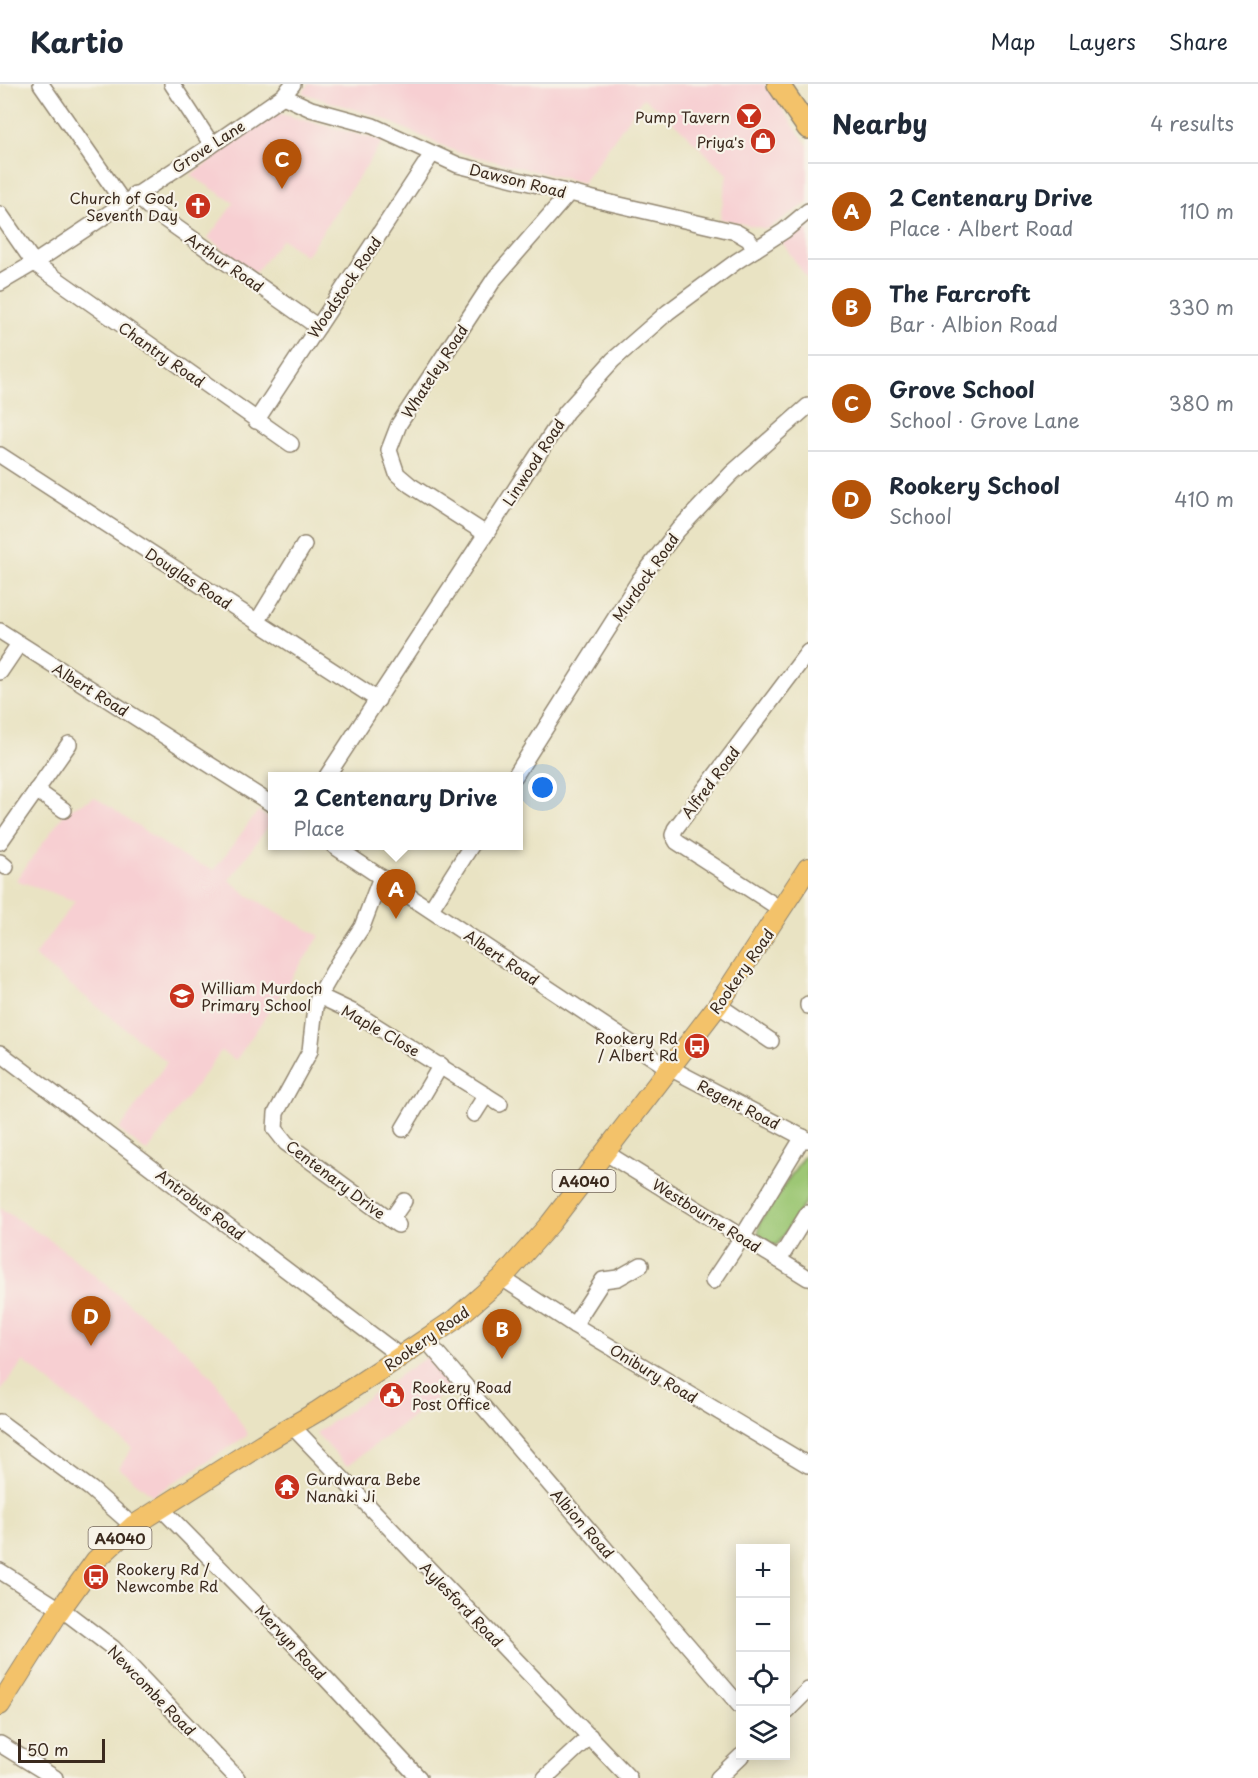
<!DOCTYPE html>
<html lang="en">
<head>
<meta charset="utf-8">
<style>
	:root { --surface:#fff; --page:#f2f2f3; --text:#1f2937; --muted:#747a83; --line:#e0e1e3; --accent:#b45309 }
	body { margin:0; font-family:"Playpen Sans",sans-serif; background:var(--page); color:var(--text) }
	.controls { position:absolute; right:18px; bottom:18px; display:grid; overflow:hidden; border-radius:0px; box-shadow:0 3px 15px #0003 }
	.controls button { width:54px; height:54px; display:grid; place-items:center; padding:0; border:0; border-bottom:2px solid var(--line); background:var(--surface); color:var(--text); font:30px sans-serif }
	.scale { position:absolute; left:18px; bottom:15px; width:87px; box-sizing:border-box; padding-left:6px; border:3px solid #3b2a1e; border-top:0; font-size:16px; line-height:21px; white-space:nowrap; color:#3b2a1e; -webkit-text-stroke:4px #f7f3e8; paint-order:stroke }
	.you { position:absolute; left:543px; top:704px; width:21px; height:21px; margin:-15px; border:4px solid #fff; border-radius:50%; background:#1a73e8; box-shadow:0 0 0 9px #1a73e833 }
	.badge { display:grid; place-items:center; width:39px; height:39px; border-radius:50%; background:var(--accent); color:#fff; font-size:20px; font-weight:700 }
	.pin { position:absolute; translate:-50% -50px; filter:drop-shadow(0 2px 3px #0008) }
	.pin::after { content:''; position:absolute; top:32px; width:21px; height:18px; background:inherit; clip-path:polygon(0 0,100% 0,50% 100%) }
	.popup { position:absolute; left:268px; top:688px; width:255px; height:78px; box-sizing:border-box; display:grid; place-content:center; border-radius:0px; background:var(--surface); filter:drop-shadow(0 2px 4px #0005); font-size:20px; white-space:nowrap; color:var(--muted) }
	.popup b { font-size:22px; color:var(--text) }
	.popup::after { content:''; position:absolute; left:50%; top:100%; margin-left:-12px; border:12px solid transparent; border-top-color:var(--surface) }
	.list { margin:0; padding:0; list-style:none }
	h2 { display:flex; justify-content:space-between; align-items:center; height:78px; margin:0; padding:0 24px; font-size:26px }
	h2 small { font-size:20px; font-weight:400; color:var(--muted) }
	.list li { display:grid; grid-template-columns:39px 1fr auto; gap:18px; align-items:center; box-sizing:border-box; height:96px; padding:0 24px; border-top:2px solid var(--line) }
	.list b { display:block; font-size:22px; white-space:nowrap }
	.list p { margin:0; font-size:20px; white-space:nowrap; color:var(--muted) }
	.list em { font-size:20px; font-style:normal; color:var(--muted) }
	.icon { flex:none; width:33px; height:33px; fill:none; stroke:currentColor; stroke-width:2; stroke-linecap:round; stroke-linejoin:round }
	.map { position:relative; flex:none; width:808px; height:1694px; overflow:hidden }
	header { display:flex; align-items:center; gap:36px; box-sizing:border-box; height:84px; padding:0 30px; background:var(--surface); border-bottom:2px solid var(--line) }
	header strong { font-size:28px }
	nav { display:flex; gap:33px; margin-inline-start:auto; font-size:21px }
	main { display:flex }
	aside { flex:1; background:var(--surface) }
	.map>svg:first-child { display:block }
	.built { fill:#f7cfd2 }
	.green { fill:#9dc774; stroke:#6c7849; stroke-width:1.5 }
	.lines { fill:none; stroke-linecap:round; stroke-linejoin:round }
	.minor-casing { stroke:#928670; stroke-width:18 }
	.major-casing { stroke:#928670; stroke-width:22 }
	.highway-casing { stroke:#928670; stroke-width:24 }
	.minor { stroke:#fff; stroke-width:15 }
	.major { stroke:#f3c26a; stroke-width:20 }
	.highway { stroke:#f3c26a; stroke-width:21 }
	.labels { text-anchor:middle; dominant-baseline:central; stroke-width:4.5; stroke-linejoin:round; paint-order:stroke }
	.shield { fill:#f7f3e8; stroke:#73665b; stroke-width:1.5 }
	.shield-label { font-size:14px; font-weight:bold; fill:#3b2a1e }
	.poi-label { font-size:15px; fill:#3b2a1e; stroke:#f7f3e8; text-anchor:end }
	.street-label { font-size:15px; fill:#3b2a1e; stroke:#f7f3e8 }
</style>
</head>
<body>
<header>
<strong>Kartio</strong>
<nav><a>Map</a><a>Layers</a><a>Share</a></nav>
</header>
<main>
<div class="map">
<svg width="808" height="1694" viewBox="0 0 808 1694">
	<rect width="100%" height="100%" fill="#f7f3e8"/>
	<filter id="ink" filterUnits="userSpaceOnUse"><feTurbulence type="fractalNoise" baseFrequency=".0167" numOctaves="2"/><feDisplacementMap in="SourceGraphic" scale="12" xChannelSelector="R" yChannelSelector="G"/><feConvolveMatrix kernelMatrix="1 2 1 2 8 2 1 2 1" color-interpolation-filters="sRGB"/></filter>
	<filter id="wash" filterUnits="userSpaceOnUse"><feTurbulence type="fractalNoise" baseFrequency=".008" numOctaves="4" result="noise"/><feDisplacementMap in="SourceGraphic" scale="24" xChannelSelector="R" yChannelSelector="G"/><feGaussianBlur stdDeviation="1.35" result="paint"/><feColorMatrix in="noise" values="0 0 0 0 0 0 0 0 0 0 0 0 0 0 0 0 0 1.4 0 .05"/><feComposite in="paint" operator="in"/></filter>
	<g filter="url(#wash)">
		<rect width="100%" height="100%" fill="#e9e3c3"/>
		<!-- built -->
		<g class="built">
			<path d="M309,0H765L808,62V119L767,145L720,135L727,90L664,29L643,14L583,99L457,68L379,33L302,9Z"/>
			<path d="M274,28L383,57L306,172L282,155L255,189L208,154L234,119L191,91Z"/>
			<path d="M808,141V196L782,158Z"/>
			<path d="M95,713L183,773L214,786L258,727L272,737L229,796L249,812L320,852L236,976L221,967L147,1068L119,1046L167,978L34,872L75,817L16,796L67,726Z"/>
			<path d="M0,1124L56,1160L189,1269L214,1295L248,1351L153,1412L119,1384L132,1364L23,1277L0,1308Z"/>
			<path d="M428,1272L453,1302L347,1382L316,1349Z"/>
		</g>
		<!-- green -->
		<path class="green" d="M803,1073H808V1114L778,1160L772,1162L758,1153L760,1138Z"/>
	</g>
	<g filter="url(#ink)">
		<g class="lines">
			<!-- minor casing -->
			<g class="minor-casing">
				<g id="minor">
					<path d="M41,0L123,118"/>
					<path d="M172,0L212,61"/>
					<path d="M283,12L311,25L373,42L458,81L598,116L736,148L748,155L756,165"/>
					<path d="M135,110L153,127L318,243"/>
					<path d="M0,130L34,179L291,360"/>
					<path d="M0,199L34,179L212,61L283,12L293,0"/>
					<path d="M256,337L432,70"/>
					<path d="M0,371L378,616"/>
					<path d="M486,450L410,401L397,390L389,366L399,340L495,194L569,109"/>
					<path d="M257,538L304,461"/>
					<path d="M0,547L273,721"/>
					<path d="M0,588L19,560"/>
					<path d="M327,692L566,328L613,276L668,228L737,177L784,147L808,127"/>
					<path d="M515,692L640,495L678,446L732,389L808,322"/>
					<path d="M36,706L64,726"/>
					<path d="M0,758L69,660"/>
					<path d="M334,762L664,981L808,1056"/>
					<path d="M0,778L6,783"/>
					<path d="M381,793L362,843L338,879L319,912L315,923L310,967L276,1029L275,1045L286,1059L398,1141"/>
					<path d="M431,825L471,762"/>
					<path d="M782,826L677,758L673,751L675,745L808,568"/>
					<path d="M319,912L357,930L500,1020"/>
					<path d="M808,920V922"/>
					<path d="M718,921L771,957"/>
					<path d="M0,969L392,1266L398,1274"/>
					<path d="M474,1030L486,1011"/>
					<path d="M403,1045L441,981"/>
					<path d="M606,1069L808,1194"/>
					<path d="M391,1136L404,1117"/>
					<path d="M779,1176L808,1129"/>
					<path d="M502,1194L574,1241L808,1381"/>
					<path d="M713,1197L743,1152L803,1053"/>
					<path d="M574,1241L603,1196L618,1194L641,1181"/>
					<path d="M426,1256L740,1622"/>
					<path d="M0,1338L91,1405L133,1442"/>
					<path d="M292,1342L629,1694"/>
					<path d="M160,1423L274,1539L419,1694"/>
					<path d="M0,1487L68,1530L113,1564L237,1694"/>
					<path d="M786,1628L808,1606"/>
					<path d="M0,1660L55,1694"/>
					<path d="M545,1694L590,1652"/>
					<path d="M718,1694L741,1672"/>
				</g>
			</g>
			<!-- major casing -->
			<g class="major-casing">
				<path id="major" d="M0,1621L60,1526L96,1476L133,1442L262,1360L318,1327L398,1274L454,1236L502,1194L550,1140L718,921L808,784"/>
			</g>
			<!-- highway casing -->
			<g class="highway-casing">
				<path id="highway" d="M778,0L808,44"/>
			</g>
			<!-- minor -->
			<use href="#minor" class="minor"/>
			<!-- major -->
			<use href="#major" class="major"/>
			<!-- highway -->
			<use href="#highway" class="highway"/>
		</g>
	</g>
	<!-- icons -->
	<defs>
		<g id="bar-disc" transform="scale(1.35)"><circle r="9.5" fill="#c8321e" stroke="#f7f3e8"/><path d="M-6-5H6L.8 .8V4.5H3.5V6h-7V4.5H-.8V.8Z" fill="#fff"/></g>
		<g id="shop-disc" transform="scale(1.35)"><circle r="9.5" fill="#c8321e" stroke="#f7f3e8"/><path d="M-5-2.5h2.3a2.7 3.5 0 0 1 5.4 0H5L5.5 6h-11ZM-1.5-2.5h3a1.5 2.3 0 0 0-3 0Z" fill="#fff"/></g>
		<g id="church-disc" transform="scale(1.35)"><circle r="9.5" fill="#c8321e" stroke="#f7f3e8"/><path d="M-1.2-6h2.4v3.5h3.3v2.4h-3.3V6h-2.4V-.1h-3.3v-2.4h3.3Z" fill="#fff"/></g>
		<g id="school-disc" transform="scale(1.35)"><circle r="9.5" fill="#c8321e" stroke="#f7f3e8"/><path d="M0-5L7-2L0 1L-7-2ZM-4 1L0 2.5L4 1V4Q0 6-4 4Z" fill="#fff"/></g>
		<g id="bus-disc" transform="scale(1.35)"><circle r="9.5" fill="#c8321e" stroke="#f7f3e8"/><path d="M-5-6H5V4H4V6H2V4H-2V6H-4V4H-5ZM-3.5-4V0h7V-4ZM-3.5 1.2v1.5H-2V1.2ZM2 1.2v1.5H3.5V1.2Z" fill="#fff"/></g>
		<g id="civic-disc" transform="scale(1.35)"><circle r="9.5" fill="#c8321e" stroke="#f7f3e8"/><path d="M-.6-6.5H3V-4.5H.6V-3L4-1V1h2V6H-6V1h2V-1L-.6-3ZM-1.2 2.5V6h2.4V2.5Z" fill="#fff"/></g>
		<g id="temple-disc" transform="scale(1.35)"><circle r="9.5" fill="#c8321e" stroke="#f7f3e8"/><path d="M0-6L5-2H3V0L6.5 2.5H4V6H1.5V3h-3V6H-4V2.5H-6.5L-3 0V-2H-5Z" fill="#fff"/></g>
	</defs>
	<g fill-rule="evenodd">
		<use href="#bar-disc" x="749" y="32"/>
		<use href="#shop-disc" x="763" y="57"/>
		<use href="#church-disc" x="198" y="122"/>
		<use href="#school-disc" x="182" y="912"/>
		<use href="#bus-disc" x="697" y="962"/>
		<use href="#civic-disc" x="392" y="1311"/>
		<use href="#temple-disc" x="287" y="1403"/>
		<use href="#bus-disc" x="96" y="1493"/>
	</g>
	<g class="labels">
		<!-- shield labels -->
		<g class="shield">
			<rect x="552.5" y="1086" width="63" height="22" rx="4.5"/>
			<rect x="88.5" y="1443" width="63" height="22" rx="4.5"/>
		</g>
		<g class="shield-label">
			<text x="584" y="1097">A4040</text>
			<text x="120" y="1454">A4040</text>
		</g>
		<!-- poi labels -->
		<g class="poi-label">
			<text x="730" y="32">Pump Tavern</text>
			<text x="744" y="57">Priya's</text>
			<text x="178" y="113">Church of God,<tspan x="178" dy="17">Seventh Day</tspan></text>
			<text x="201" y="903" text-anchor="start">William Murdoch<tspan x="201" dy="17">Primary School</tspan></text>
			<text x="678" y="953">Rookery Rd<tspan x="678" dy="17">/ Albert Rd</tspan></text>
			<text x="412" y="1302" text-anchor="start">Rookery Road<tspan x="412" dy="17">Post Office</tspan></text>
			<text x="306" y="1394" text-anchor="start">Gurdwara Bebe<tspan x="306" dy="17">Nanaki Ji</tspan></text>
			<text x="116" y="1484" text-anchor="start">Rookery Rd /<tspan x="116" dy="17">Newcombe Rd</tspan></text>
		</g>
		<!-- street labels -->
		<g class="street-label">
			<text transform="translate(208 62) rotate(-33)">Grove Lane</text>
			<text transform="translate(518 96) rotate(14)">Dawson Road</text>
			<text transform="translate(225 178) rotate(35)">Arthur Road</text>
			<text transform="translate(344 203) rotate(-56)">Woodstock Road</text>
			<text transform="translate(162 270) rotate(35)">Chantry Road</text>
			<text transform="translate(434 287) rotate(-57)">Whateley Road</text>
			<text transform="translate(533 378) rotate(-57)">Linwood Road</text>
			<text transform="translate(645 493) rotate(-55)">Murdock Road</text>
			<text transform="translate(189 494) rotate(33)">Douglas Road</text>
			<text transform="translate(91 605) rotate(32)">Albert Road</text>
			<text transform="translate(710 698) rotate(-53)">Alfred Road</text>
			<text transform="translate(502 873) rotate(34)">Albert Road</text>
			<text transform="translate(741 887) rotate(-55)">Rookery Road</text>
			<text transform="translate(381 946) rotate(30)">Maple Close</text>
			<text transform="translate(739 1020) rotate(27)">Regent Road</text>
			<text transform="translate(336 1095) rotate(37)">Centenary Drive</text>
			<text transform="translate(201 1120) rotate(37)">Antrobus Road</text>
			<text transform="translate(707 1131) rotate(32)">Westbourne Road</text>
			<text transform="translate(426 1254) rotate(-35)">Rookery Road</text>
			<text transform="translate(654 1289) rotate(31)">Onibury Road</text>
			<text transform="translate(583 1439) rotate(49)">Albion Road</text>
			<text transform="translate(462 1520) rotate(46)">Aylesford Road</text>
			<text transform="translate(291 1558) rotate(47)">Mervyn Road</text>
			<text transform="translate(152 1606) rotate(46)">Newcombe Road</text>
		</g>
	</g>
</svg>
<div class="controls">
<button>+</button>
<button>−</button>
<button><svg class="icon" aria-label="locate" viewBox="0 0 24 24"><circle cx="12" cy="12" r="6"/><path d="M12 2v4M12 18v4M2 12h4M18 12h4"/></svg></button>
<button><svg class="icon" aria-label="layers" viewBox="0 0 24 24"><path d="M12 4l9 5-9 5-9-5zM3 14l9 5 9-5"/></svg></button>
</div>
<div class="scale">50 m</div>
<div class="you"></div>
<div class="pin badge" style="left:396px;top:835px">A</div>
<div class="popup"><b>2 Centenary Drive</b>Place</div>
<div class="pin badge" style="left:502px;top:1275px">B</div>
<div class="pin badge" style="left:282px;top:105px">C</div>
<div class="pin badge" style="left:91px;top:1262px">D</div>
</div>
<aside>
<h2>Nearby<small>4 results</small></h2>
<ul class="list">
<li><span class="badge">A</span><div><b>2 Centenary Drive</b><p>Place · Albert Road</p></div><em>110 m</em></li>
<li><span class="badge">B</span><div><b>The Farcroft</b><p>Bar · Albion Road</p></div><em>330 m</em></li>
<li><span class="badge">C</span><div><b>Grove School</b><p>School · Grove Lane</p></div><em>380 m</em></li>
<li><span class="badge">D</span><div><b>Rookery School</b><p>School</p></div><em>410 m</em></li>
</ul>
</aside>
</main>
</body>
</html>
